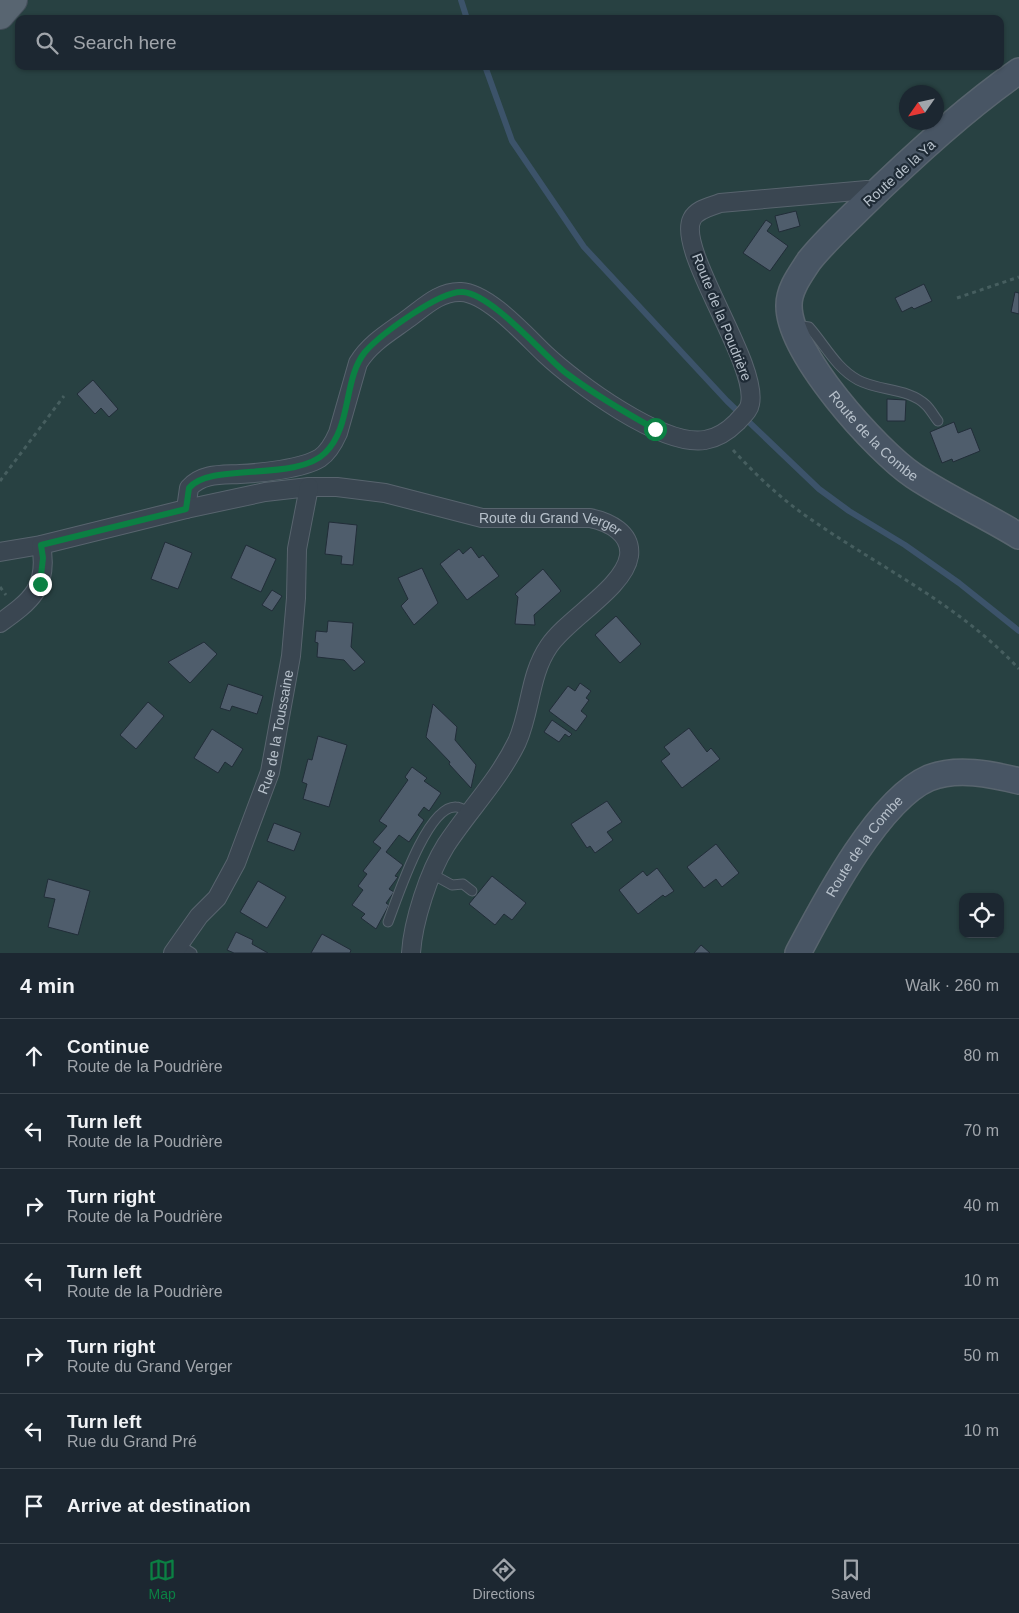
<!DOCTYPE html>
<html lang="en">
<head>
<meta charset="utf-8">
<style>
	:root { --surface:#1c2731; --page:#29333d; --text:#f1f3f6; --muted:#a0a5ab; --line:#3a444d; --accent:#0b8043 }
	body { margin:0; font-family:Helvetica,sans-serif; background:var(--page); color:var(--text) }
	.controls { position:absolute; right:15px; bottom:15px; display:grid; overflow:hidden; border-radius:10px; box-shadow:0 1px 4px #0004 }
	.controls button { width:45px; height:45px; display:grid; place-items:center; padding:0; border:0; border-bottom:1px solid var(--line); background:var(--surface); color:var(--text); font:25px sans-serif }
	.compass { position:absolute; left:899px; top:85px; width:45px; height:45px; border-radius:50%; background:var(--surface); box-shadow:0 1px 4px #0004; rotate:236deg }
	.stop { position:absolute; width:15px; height:15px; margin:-11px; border:4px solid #0b8043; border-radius:50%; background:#fff }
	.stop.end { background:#0b8043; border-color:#fff; box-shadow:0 1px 5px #0008 }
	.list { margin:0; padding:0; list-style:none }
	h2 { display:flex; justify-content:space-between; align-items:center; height:65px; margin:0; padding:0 20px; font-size:21px }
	h2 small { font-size:16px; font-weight:400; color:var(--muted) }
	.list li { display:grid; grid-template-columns:32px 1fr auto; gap:15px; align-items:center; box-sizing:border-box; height:75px; padding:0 20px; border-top:1px solid var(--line) }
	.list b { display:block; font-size:19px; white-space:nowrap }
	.list p { margin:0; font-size:16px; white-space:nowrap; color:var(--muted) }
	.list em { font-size:16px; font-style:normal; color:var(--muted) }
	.icon { flex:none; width:28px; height:28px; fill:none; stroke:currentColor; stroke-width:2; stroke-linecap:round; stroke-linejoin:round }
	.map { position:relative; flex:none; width:1019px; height:953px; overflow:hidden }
	.search { position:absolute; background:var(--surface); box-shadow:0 1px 4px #0004; left:15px; right:15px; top:15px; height:55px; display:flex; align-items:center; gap:12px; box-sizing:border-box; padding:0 18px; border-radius:10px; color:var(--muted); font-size:19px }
	.sheet { height:590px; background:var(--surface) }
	nav { display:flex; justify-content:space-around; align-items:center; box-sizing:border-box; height:70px; border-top:1px solid var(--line); background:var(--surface); font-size:14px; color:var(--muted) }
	nav a { display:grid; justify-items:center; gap:2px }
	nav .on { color:var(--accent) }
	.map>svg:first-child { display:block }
	.green { fill:#284142; fill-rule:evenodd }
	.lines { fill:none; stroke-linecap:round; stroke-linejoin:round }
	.stream { stroke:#3c536a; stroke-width:6 }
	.building { fill:#4f5d6c; stroke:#212d38 }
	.lane-casing { stroke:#58646e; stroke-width:11 }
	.street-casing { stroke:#58646e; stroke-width:20 }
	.secondary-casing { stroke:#58646e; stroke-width:28 }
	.primary-casing { stroke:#444f5a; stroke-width:30 }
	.path { stroke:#465e5f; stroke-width:3; stroke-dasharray:4 4; stroke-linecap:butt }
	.lane { stroke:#3a4651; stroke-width:9 }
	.street { stroke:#3a4651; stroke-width:18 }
	.secondary { stroke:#485564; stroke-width:25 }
	.primary { stroke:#586571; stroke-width:28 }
	.route { stroke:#0b8043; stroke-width:6 }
	.labels { text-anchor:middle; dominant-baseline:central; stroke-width:4.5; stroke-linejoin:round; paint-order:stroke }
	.street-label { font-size:14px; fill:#b7c1cb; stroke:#1f2b36 }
</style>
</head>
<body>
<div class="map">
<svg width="1019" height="953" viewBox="0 0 1019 953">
	<rect width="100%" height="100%" fill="#263441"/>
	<!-- green -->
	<path class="green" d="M0,0H1019V953H0ZM19,19H1000V66H19ZM906,92H936V122H906ZM963,897H1000V934H963Z"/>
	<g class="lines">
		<!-- stream -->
		<g class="stream">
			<path d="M461,0L467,19"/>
			<path d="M485,66L512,141L584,247L727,401L819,489L849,511L905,545L959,583L1019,631"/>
		</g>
	</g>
	<!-- building -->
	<g class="building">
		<path d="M796,211L800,226L779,232L775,216Z"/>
		<path d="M766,220L772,224L767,231L788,246L770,271L743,253Z"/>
		<path d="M924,284L932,301L914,309L912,307L902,312L895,298Z"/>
		<path d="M1015,292L1019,293V314L1011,312Z"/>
		<path d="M93,380L118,409L109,417L101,408L95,414L77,394Z"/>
		<path d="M887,399L906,400L905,421H887Z"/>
		<path d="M954,422L958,433L971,428L980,451L953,462L952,459L942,463L930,432Z"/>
		<path d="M329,522L357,525L353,565L341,564L342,556L325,554Z"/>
		<path d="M165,542L192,553L178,589L151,579Z"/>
		<path d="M246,545L276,559L261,592L231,578Z"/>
		<path d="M471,547L479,558L483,555L499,576L467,600L440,564L459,549L463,554Z"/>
		<path d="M422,568L438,603L414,625L401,606L408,599L398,578Z"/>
		<path d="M543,569L561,591L534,615L535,625L515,624L518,597L515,594Z"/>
		<path d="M272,590L282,596L272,611L262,605Z"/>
		<path d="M616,616L641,644L620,663L595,635Z"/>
		<path d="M328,621L353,623L351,647L365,662L354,671L344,660L317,657L318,643L315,642L316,631L327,632Z"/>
		<path d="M204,642L217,654L190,683L168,662Z"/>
		<path d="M580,683L591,691L586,698L589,700L581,711L587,716L576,731L549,711L568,686L575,691Z"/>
		<path d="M228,684L263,696L257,714L232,706L230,711L220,708Z"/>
		<path d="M148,702L164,716L136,749L120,735Z"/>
		<path d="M433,704L457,727L455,740L476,765L471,788L449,764L450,762L426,737Z"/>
		<path d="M552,720L572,734L569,737L565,734L559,742L544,732Z"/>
		<path d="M689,728L707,752L711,748L720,759L682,788L661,761L670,754L664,747Z"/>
		<path d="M212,729L243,749L232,767L225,762L218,773L194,758Z"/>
		<path d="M318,736L347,745L329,807L303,799L307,784L302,782L308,759L312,760Z"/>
		<path d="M412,767L427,778L424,781L441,793L429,811L424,807L418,815L424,820L409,842L399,835L386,852L403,865L395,876L398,877L389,889L394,892L386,903L389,905L376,929L361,918L365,914L352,905L363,890L358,886L367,874L363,871L381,848L373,842L387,826L379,821L408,780L405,777Z"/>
		<path d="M607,801L622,822L607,832L613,840L595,853L590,846L587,848L571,824Z"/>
		<path d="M274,823L301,833L294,851L267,841Z"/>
		<path d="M716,844L739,873L722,887L716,879L704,888L687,867Z"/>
		<path d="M657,868L674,891L665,897L663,895L638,914L619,890L643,871L647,876Z"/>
		<path d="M492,876L526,903L512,920L504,914L495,925L469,904Z"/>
		<path d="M48,879L90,891L78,935L48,927L55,899L44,897Z"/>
		<path d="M258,881L286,897L267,928L240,912Z"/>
		<path d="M236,932L253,940L252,944L268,953H234L227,950Z"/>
		<path d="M322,934L351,950L350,953H311Z"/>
		<path d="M701,945L710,953H694Z"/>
	</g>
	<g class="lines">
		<!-- lane casing -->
		<g class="lane-casing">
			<g id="lane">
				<path d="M795,325L809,327C825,345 836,368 858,380C878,391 909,388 926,405C931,410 934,416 938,421"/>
				<path d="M432,874L452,885L463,884L472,891"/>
				<path d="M388,922C397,899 427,805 456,807C461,807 466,811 470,813"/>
				<path d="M178,944L192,953"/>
			</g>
		</g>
		<!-- street casing -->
		<g class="street-casing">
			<g id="street">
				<path d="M186,509L189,488C202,473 222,475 240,474C261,473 302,469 320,458C329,452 334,442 338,433L358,363C370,343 390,332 409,318C424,307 440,291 461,292C488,293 526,336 545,354C576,383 662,447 705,440C718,438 728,431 737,422C742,416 749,411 750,404C759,364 676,250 692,219C697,209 710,207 720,203L867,190L874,195"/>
				<path id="s1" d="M0,552L41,545L186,509L265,492L309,487H337L385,493L482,518H590C609,522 632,533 629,556C624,588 568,618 549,646C529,675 531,711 517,742C498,781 469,810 446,845C429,872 413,921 411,953"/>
				<path d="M0,623C31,601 49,587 41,545"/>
				<path id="s2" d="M173,953L199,916L217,898L236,863L270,772L291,656L296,598L297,549L309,487"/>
			</g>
		</g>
		<!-- secondary casing -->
		<g class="secondary-casing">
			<g id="secondary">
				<path id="s3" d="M1019,71C964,109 909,160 861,207C844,224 824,242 809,261C800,275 789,289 789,305C788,353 876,450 914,476C947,498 985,515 1019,536"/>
				<path id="s4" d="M798,953C824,904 878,800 929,778C957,767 991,774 1019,781"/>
			</g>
		</g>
		<!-- primary casing -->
		<g class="primary-casing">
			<path id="primary" d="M0,15L13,0"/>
		</g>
		<!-- path -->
		<g class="path">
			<path d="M957,298L1019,277"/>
			<path d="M733,450C755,474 779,497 806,516C877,566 959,604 1019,669"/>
			<path d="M0,481L64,396"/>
			<path d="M0,587L6,595"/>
		</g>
		<!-- lane -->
		<use href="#lane" class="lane"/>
		<!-- street -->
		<use href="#street" class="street"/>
		<!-- secondary -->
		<use href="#secondary" class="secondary"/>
		<!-- primary -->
		<use href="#primary" class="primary"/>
	</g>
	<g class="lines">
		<!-- route -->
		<path class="route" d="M40,584L43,558L41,545L186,509L189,488C210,462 296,482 325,453C352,427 343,379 365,352C380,335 440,290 463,292C493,295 541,353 566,373C594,394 624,412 655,429"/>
	</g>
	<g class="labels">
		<!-- street labels -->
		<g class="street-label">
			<text transform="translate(899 173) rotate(-42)">Route de la Ya</text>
			<text transform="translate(722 317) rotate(68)">Route de la Poudrière</text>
			<text stroke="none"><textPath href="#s3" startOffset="492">Route de la Combe</textPath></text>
			<text stroke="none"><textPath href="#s1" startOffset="562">Route du Grand Verger</textPath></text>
			<text stroke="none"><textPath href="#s2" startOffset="248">Rue de la Toussaine</textPath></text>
			<text stroke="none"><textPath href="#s4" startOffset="126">Route de la Combe</textPath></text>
		</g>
	</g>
</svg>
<div class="controls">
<button><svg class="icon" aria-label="locate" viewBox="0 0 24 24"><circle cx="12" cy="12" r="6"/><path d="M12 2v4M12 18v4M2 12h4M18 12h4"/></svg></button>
</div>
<svg class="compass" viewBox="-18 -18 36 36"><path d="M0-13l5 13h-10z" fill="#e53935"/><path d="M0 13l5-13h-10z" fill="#a0a5ab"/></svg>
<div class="stop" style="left:655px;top:429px"></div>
<div class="stop end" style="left:40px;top:584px"></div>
<div class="search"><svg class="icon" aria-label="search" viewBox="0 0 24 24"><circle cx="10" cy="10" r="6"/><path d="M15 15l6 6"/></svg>Search here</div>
</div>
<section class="sheet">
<h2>4 min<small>Walk · 260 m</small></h2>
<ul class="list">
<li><svg class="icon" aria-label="ahead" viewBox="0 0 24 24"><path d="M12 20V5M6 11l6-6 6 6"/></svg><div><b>Continue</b><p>Route de la Poudrière</p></div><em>80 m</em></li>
<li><svg class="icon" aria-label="left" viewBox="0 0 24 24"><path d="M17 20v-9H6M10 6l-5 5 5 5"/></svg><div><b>Turn left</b><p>Route de la Poudrière</p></div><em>70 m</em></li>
<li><svg class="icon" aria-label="right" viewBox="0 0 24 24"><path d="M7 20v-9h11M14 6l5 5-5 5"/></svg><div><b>Turn right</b><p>Route de la Poudrière</p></div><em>40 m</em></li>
<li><svg class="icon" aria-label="left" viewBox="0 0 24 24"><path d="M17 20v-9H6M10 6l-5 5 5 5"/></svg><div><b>Turn left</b><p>Route de la Poudrière</p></div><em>10 m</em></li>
<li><svg class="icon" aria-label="right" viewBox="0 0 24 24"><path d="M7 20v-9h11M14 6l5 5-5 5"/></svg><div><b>Turn right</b><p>Route du Grand Verger</p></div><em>50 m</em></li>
<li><svg class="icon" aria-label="left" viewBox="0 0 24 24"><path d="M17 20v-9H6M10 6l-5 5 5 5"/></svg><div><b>Turn left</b><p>Rue du Grand Pré</p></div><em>10 m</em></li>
<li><svg class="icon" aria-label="arrive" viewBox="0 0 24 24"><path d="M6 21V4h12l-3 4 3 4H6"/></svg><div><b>Arrive at destination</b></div></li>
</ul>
</section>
<nav>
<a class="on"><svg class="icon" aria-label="map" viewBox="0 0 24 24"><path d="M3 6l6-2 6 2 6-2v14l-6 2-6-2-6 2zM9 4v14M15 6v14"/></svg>Map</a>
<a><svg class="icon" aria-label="directions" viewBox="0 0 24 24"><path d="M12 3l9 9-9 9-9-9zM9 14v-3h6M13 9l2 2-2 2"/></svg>Directions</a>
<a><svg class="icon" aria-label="saved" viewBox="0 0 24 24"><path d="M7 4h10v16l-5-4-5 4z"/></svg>Saved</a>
</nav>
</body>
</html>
